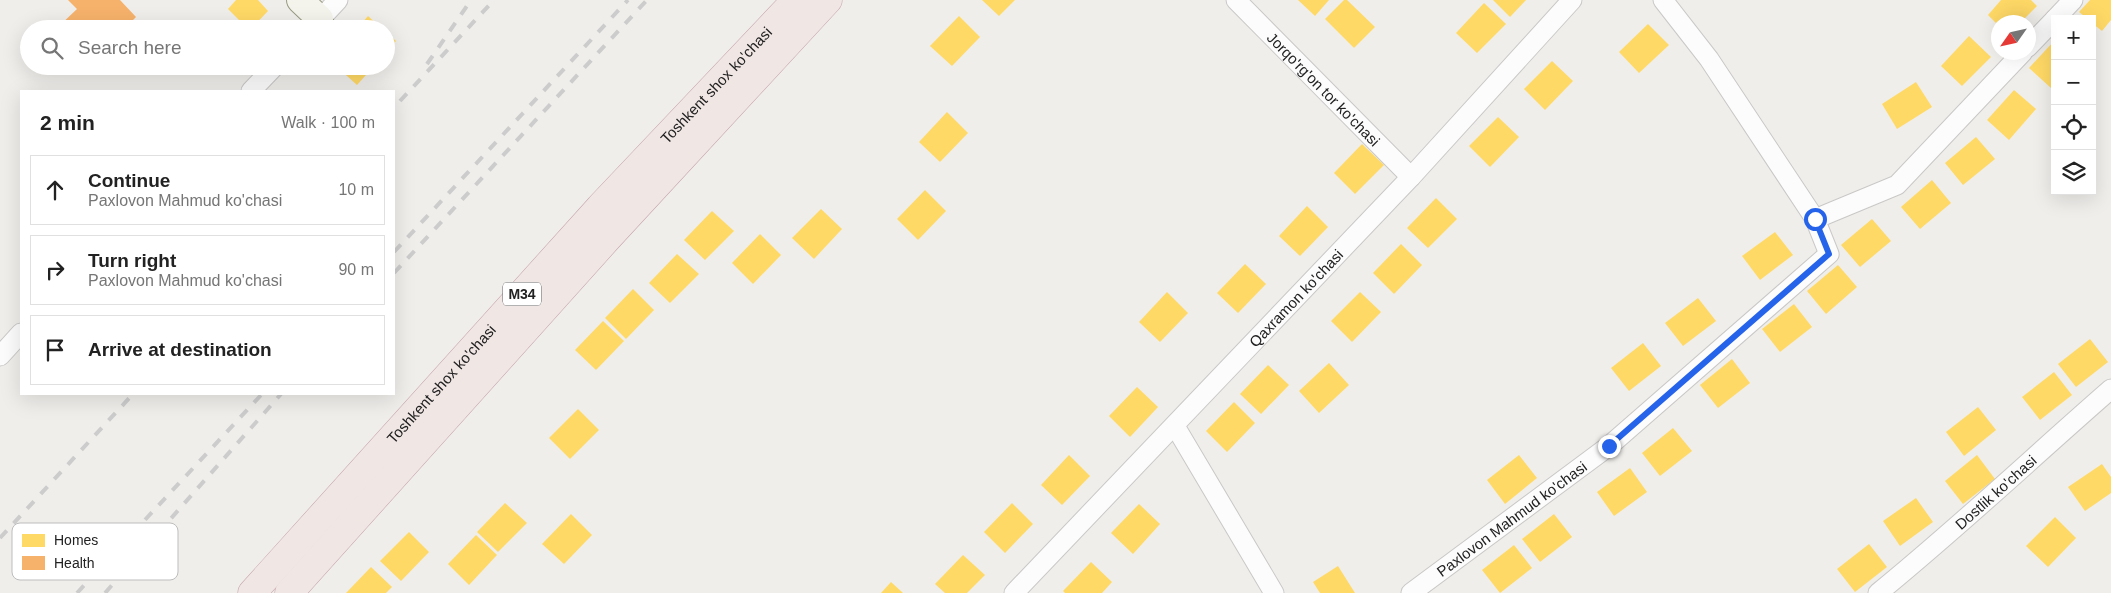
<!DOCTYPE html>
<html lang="en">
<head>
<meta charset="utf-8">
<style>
	:root { --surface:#fff; --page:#f2f2f2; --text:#222; --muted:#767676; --line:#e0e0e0 }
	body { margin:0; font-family:Helvetica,sans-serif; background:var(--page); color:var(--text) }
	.controls { position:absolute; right:15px; top:15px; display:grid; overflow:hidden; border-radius:0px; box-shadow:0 5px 20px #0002 }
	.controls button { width:45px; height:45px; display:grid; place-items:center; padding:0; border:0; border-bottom:1px solid var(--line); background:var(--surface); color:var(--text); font:25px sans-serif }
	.compass { position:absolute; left:1991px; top:15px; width:45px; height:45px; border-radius:50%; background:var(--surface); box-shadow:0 5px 20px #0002; rotate:236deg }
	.stop { position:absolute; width:15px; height:15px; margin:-11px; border:4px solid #2563eb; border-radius:50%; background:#fff }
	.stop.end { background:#2563eb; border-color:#fff; box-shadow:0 1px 5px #0008 }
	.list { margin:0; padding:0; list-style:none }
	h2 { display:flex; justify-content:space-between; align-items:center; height:65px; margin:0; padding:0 20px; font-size:21px }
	h2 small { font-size:16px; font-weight:400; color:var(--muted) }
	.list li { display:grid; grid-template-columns:32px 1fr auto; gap:15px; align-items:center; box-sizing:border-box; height:70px; margin:0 10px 10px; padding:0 10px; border:1px solid var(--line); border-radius:0px }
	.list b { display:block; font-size:19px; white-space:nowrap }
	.list p { margin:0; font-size:16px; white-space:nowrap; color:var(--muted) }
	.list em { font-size:16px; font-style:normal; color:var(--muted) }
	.icon { flex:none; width:28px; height:28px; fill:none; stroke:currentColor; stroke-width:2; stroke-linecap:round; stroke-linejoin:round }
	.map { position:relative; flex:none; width:2111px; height:593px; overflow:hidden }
	.search { position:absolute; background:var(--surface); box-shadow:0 5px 20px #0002; left:20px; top:20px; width:375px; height:55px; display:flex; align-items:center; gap:12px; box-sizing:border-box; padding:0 18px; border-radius:28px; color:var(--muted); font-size:19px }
	.panel { position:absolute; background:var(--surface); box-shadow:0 5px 20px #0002; left:20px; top:90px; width:375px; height:305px; border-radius:0px }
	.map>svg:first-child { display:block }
	.homes { fill:#ffd966 }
	.health { fill:#f6b26b }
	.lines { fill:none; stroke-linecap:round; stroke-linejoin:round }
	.minor-casing { stroke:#c9c8c7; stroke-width:21 }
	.secondary-casing { stroke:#999a82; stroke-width:28 }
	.trunk-casing { stroke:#c5a2ac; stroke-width:29 }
	.minor { stroke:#fdfcfc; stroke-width:19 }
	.secondary { stroke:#f4f4ed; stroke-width:26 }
	.trunk { stroke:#f0e6e4; stroke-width:28 }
	.rail { stroke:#ccc; stroke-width:4; stroke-dasharray:10 10; stroke-linecap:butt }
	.route { stroke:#2563eb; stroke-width:6 }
	.labels { text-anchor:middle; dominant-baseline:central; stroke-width:5; stroke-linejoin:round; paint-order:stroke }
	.shield { fill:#fff; stroke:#646464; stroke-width:1 }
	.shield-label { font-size:14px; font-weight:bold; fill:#222 }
	.street-label { font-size:15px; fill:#222; stroke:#fff }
	.key { fill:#fff; stroke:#bdbdbd; stroke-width:1 }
	.key-label { font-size:14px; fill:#222 }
</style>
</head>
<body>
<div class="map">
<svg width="2111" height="593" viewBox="0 0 2111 593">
	<rect width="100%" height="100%" fill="#f0eeeb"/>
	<!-- homes -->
	<g class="homes">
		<path d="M236,0H258L268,11L251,29H248L228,9Z"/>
		<path d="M982,0H1015L999,16Z"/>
		<path d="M1298,0H1329L1315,16Z"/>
		<path d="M1344,0H1347L1375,27L1354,48L1325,19Z"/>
		<path d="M1493,0H1526L1510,17Z"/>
		<path d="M2001,0H2031L2037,6L2021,22H1998V25L1988,15Z"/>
		<path d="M2090,0H2111V20L2102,31L2092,23V19H2088L2079,12Z"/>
		<path d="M1484,3L1506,24L1477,53L1456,33Z"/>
		<path d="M368,16L382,29H357Z"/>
		<path d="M959,16L980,37L952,66L930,46Z"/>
		<path d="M1648,24L1669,45L1639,73L1619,52Z"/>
		<path d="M386,32L396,41L386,52Z"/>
		<path d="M1969,36L1991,57L1962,86L1941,66Z"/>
		<path d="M2055,40V83L2051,88L2029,68Z"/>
		<path d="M1552,61L1573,81L1545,110L1524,89Z"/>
		<path d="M336,66H374L357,85Z"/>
		<path d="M1916,82L1932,107L1897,129L1882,104Z"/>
		<path d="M2014,90L2036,109L2009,140L1987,120Z"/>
		<path d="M947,112L968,133L940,162L919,142Z"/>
		<path d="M1498,117L1519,137L1490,167L1469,146Z"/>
		<path d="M1976,137L1995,159L1963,185L1945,163Z"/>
		<path d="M1362,144L1384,165L1355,194L1334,173Z"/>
		<path d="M1932,180L1951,203L1920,229L1901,207Z"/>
		<path d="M925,190L946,211L918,240L897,219Z"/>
		<path d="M1436,198L1457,219L1428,248L1407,228Z"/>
		<path d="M1307,206L1328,227L1300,256L1279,236Z"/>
		<path d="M821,209L842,229L814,259L792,238Z"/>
		<path d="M712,211L734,231L705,260L684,240Z"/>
		<path d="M1872,219L1891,241L1860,267L1841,245Z"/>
		<path d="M1775,232L1793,255L1760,280L1742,256Z"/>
		<path d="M760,234L781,255L753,284L732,263Z"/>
		<path d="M1401,244L1422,265L1394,294L1373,273Z"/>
		<path d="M677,254L699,274L670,303L649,283Z"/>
		<path d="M1245,264L1266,284L1238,313L1217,293Z"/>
		<path d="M1838,265L1857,287L1826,314L1807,291Z"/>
		<path d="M633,289L654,310L626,339L605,318Z"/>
		<path d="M1167,292L1188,313L1160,342L1139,322Z"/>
		<path d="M1360,292L1381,312L1352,342L1331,321Z"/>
		<path d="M1698,298L1716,321L1683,346L1665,323Z"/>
		<path d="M1794,304L1812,327L1780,352L1762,329Z"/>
		<path d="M603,321L624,341L596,370L575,350Z"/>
		<path d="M2090,339L2108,362L2076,387L2058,364Z"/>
		<path d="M1643,343L1661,366L1629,391L1611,368Z"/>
		<path d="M1732,359L1750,383L1718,408L1700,385Z"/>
		<path d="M1329,363L1349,385L1319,413L1299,391Z"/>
		<path d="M1268,365L1289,385L1261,414L1240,394Z"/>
		<path d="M2054,372L2072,395L2040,420L2022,397Z"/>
		<path d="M1137,387L1158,407L1130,437L1109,416Z"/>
		<path d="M1234,402L1255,423L1227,452L1206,431Z"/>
		<path d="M1978,407L1996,430L1964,456L1946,432Z"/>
		<path d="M578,409L599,430L570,459L549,438Z"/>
		<path d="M1673,428L1692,451L1660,476L1642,453Z"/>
		<path d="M1069,455L1090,476L1062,505L1041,485Z"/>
		<path d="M1519,455L1537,478L1505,504L1487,480Z"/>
		<path d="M1977,455L1995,479L1963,504L1945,481Z"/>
		<path d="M2102,464L2111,477V493L2085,511L2068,487Z"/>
		<path d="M1630,468L1647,492L1614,516L1597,492Z"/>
		<path d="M1916,498L1933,522L1900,546L1883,521Z"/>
		<path d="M505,503L527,523L498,552L477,532Z"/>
		<path d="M1012,503L1033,524L1005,553L984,532Z"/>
		<path d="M1139,504L1160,524L1133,554L1111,533Z"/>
		<path d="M571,514L592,535L564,564L542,544Z"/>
		<path d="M1554,514L1572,537L1540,562L1522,539Z"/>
		<path d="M2055,517L2076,538L2048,567L2026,546Z"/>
		<path d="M409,532L429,552L401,581L380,561Z"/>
		<path d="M476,535L497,555L469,585L448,564Z"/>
		<path d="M1869,544L1887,567L1855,592L1837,569Z"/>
		<path d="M1514,545L1532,568L1500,593L1482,570Z"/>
		<path d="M963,555L985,575L967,593H945L935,584Z"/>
		<path d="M1091,562L1112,582L1102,593H1065L1063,591Z"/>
		<path d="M1338,566L1355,593H1320L1313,582Z"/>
		<path d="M371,567L392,587L386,593H346Z"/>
		<path d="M891,582L903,593H881Z"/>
	</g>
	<!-- health -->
	<g class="health">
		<path d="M68,0H120L136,17L124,29H56L77,9Z"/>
		<path d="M59,66H75L67,74Z"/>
	</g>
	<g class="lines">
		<!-- minor casing -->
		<g class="minor-casing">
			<g id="minor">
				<path id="s1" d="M1236,0L1411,177"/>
				<path d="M1663,0L1709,59L1815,219"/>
				<path d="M2055,19L2073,0"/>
				<path d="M311,29L338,0"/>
				<path d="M2028,47L2055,19"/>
				<path d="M251,91L275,66"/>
				<path d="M0,356L21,333"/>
				<path d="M1175,426L1274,593"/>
				<path id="s2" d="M1014,593L1411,177L1572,0"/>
				<path id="s3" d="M1411,593L1609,446L1829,254L1815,219L1897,185L2023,52"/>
				<path id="s4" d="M1878,593C1958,528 2033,457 2111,389"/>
			</g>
		</g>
		<!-- secondary casing -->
		<g class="secondary-casing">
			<path id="secondary" d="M300,0L320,19"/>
		</g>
		<!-- trunk casing -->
		<g class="trunk-casing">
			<g id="trunk">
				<path id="s5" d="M252,593L600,207L796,0"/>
				<path d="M289,593L607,239L828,0"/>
			</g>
		</g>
		<!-- minor -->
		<use href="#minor" class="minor"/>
		<!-- secondary -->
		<use href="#secondary" class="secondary"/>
		<!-- trunk -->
		<use href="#trunk" class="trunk"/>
		<!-- rail -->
		<g class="rail">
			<path d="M427,64L471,0"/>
			<path d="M400,101L494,0"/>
			<path d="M394,252L628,0"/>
			<path d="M394,273L647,0"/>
			<path d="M0,538L133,394"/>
			<path d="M77,593L262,394"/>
			<path d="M105,593L281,394"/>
		</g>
	</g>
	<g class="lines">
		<!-- route -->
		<path class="route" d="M1609,446L1829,254L1815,219"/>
	</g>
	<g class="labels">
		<!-- shield labels -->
		<rect class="shield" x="503" y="282.5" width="38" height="23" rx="4"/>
		<g class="shield-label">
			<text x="522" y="294">M34</text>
		</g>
		<!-- street labels -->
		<g class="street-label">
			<text stroke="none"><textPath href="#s5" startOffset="688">Toshkent shox ko'chasi</textPath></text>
			<text stroke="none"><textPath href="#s1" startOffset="125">Jorqo'rg'on tor ko'chasi</textPath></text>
			<text stroke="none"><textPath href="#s2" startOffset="408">Qaxramon ko'chasi</textPath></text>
			<text stroke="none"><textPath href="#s5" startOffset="282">Toshkent shox ko'chasi</textPath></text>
			<text stroke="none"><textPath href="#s4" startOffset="155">Dostlik ko'chasi</textPath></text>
			<text stroke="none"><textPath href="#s3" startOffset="125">Paxlovon Mahmud ko'chasi</textPath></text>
		</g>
	</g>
	<!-- legend -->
	<rect x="12" y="523" width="166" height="57" rx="8" class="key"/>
	<rect x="22" y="534" width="23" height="13" fill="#ffd966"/>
	<rect x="22" y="556" width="23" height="14" fill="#f6b26b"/>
	<g class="key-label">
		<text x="54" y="545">Homes</text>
		<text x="54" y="568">Health</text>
	</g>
</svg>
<div class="controls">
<button>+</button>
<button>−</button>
<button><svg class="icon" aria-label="locate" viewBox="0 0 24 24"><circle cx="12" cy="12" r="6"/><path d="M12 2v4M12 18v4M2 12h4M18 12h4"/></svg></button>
<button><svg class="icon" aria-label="layers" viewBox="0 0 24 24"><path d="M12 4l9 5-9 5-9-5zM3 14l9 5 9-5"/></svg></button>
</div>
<svg class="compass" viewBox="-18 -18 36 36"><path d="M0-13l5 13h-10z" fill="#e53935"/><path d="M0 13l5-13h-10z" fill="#767676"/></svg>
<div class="stop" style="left:1815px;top:219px"></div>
<div class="stop end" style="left:1609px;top:446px"></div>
<div class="search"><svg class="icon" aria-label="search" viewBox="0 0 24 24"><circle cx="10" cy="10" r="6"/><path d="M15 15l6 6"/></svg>Search here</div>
<section class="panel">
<h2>2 min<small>Walk · 100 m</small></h2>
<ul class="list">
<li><svg class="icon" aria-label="ahead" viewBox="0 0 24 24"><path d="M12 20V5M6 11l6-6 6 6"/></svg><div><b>Continue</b><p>Paxlovon Mahmud ko'chasi</p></div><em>10 m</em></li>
<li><svg class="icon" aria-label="right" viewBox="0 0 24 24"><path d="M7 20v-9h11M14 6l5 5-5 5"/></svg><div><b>Turn right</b><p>Paxlovon Mahmud ko'chasi</p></div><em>90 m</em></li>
<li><svg class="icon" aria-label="arrive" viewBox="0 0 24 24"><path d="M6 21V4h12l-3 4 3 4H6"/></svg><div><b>Arrive at destination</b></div></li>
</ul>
</section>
</div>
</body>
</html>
